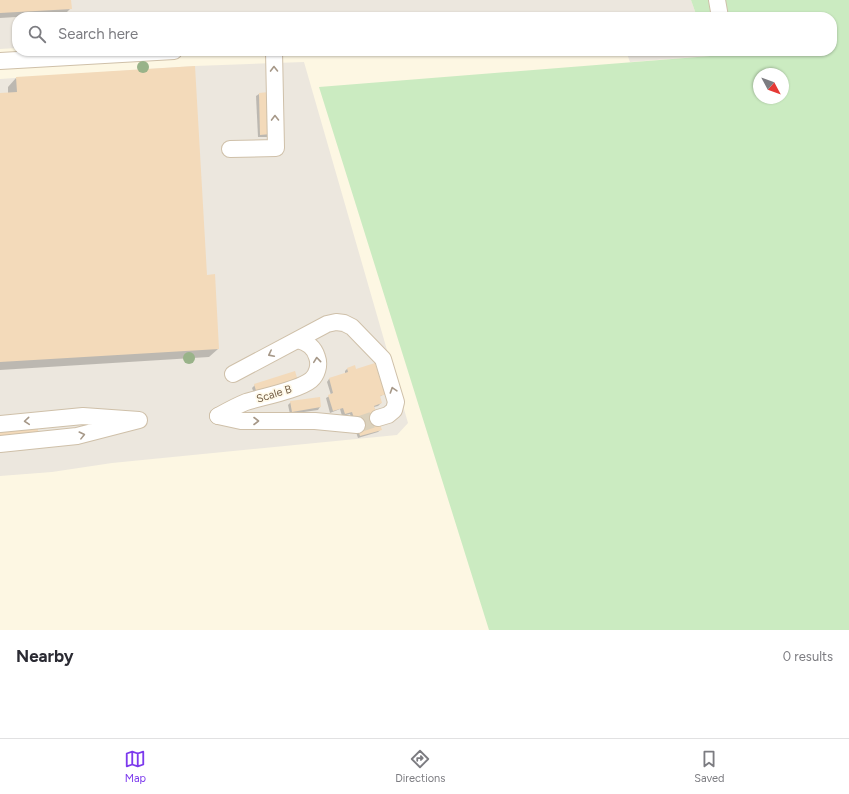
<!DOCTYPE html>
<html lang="en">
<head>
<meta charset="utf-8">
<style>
	:root { --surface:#fff; --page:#f2f2f3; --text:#2b2b33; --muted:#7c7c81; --line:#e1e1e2; --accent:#7c3aed }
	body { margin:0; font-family:Figtree,sans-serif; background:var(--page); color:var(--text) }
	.compass { position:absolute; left:753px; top:68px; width:36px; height:36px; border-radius:50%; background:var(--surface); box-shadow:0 1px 3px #0004; rotate:131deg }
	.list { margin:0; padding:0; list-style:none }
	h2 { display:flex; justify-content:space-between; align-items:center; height:52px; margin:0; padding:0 16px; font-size:17px }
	h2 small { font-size:13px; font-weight:400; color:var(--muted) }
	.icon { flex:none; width:22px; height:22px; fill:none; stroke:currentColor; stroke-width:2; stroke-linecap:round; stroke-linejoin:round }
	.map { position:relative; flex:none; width:849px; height:630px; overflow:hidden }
	.search { position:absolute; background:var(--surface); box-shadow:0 1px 3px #0004; left:12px; right:12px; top:12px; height:44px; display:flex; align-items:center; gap:10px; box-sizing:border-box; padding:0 14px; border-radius:16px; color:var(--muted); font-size:15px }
	.sheet { height:108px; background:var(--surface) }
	nav { display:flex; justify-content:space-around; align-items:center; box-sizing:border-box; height:56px; border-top:1px solid var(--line); background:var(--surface); font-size:11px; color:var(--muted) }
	nav a { display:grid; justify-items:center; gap:2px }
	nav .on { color:var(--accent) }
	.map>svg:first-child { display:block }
	.industrial { fill:#ece7de }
	.green { fill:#cbebc1; fill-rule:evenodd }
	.shadow { fill:#0003 }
	.building { fill:#f3daba }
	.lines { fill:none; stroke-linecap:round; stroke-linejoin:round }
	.minor-tunnel { stroke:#dbd1bc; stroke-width:16; stroke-dasharray:16 8; stroke-linecap:butt }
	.minor-casing { stroke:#cfc0a9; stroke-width:18 }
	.minor { stroke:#fff; stroke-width:16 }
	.tree { fill:#99b389 }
	.oneway { stroke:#a69888 }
	.labels { text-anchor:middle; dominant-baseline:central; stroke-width:3.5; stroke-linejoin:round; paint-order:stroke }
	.street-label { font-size:11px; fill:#766048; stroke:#fffaea }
</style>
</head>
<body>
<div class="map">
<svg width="849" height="630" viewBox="0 0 849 630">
	<rect width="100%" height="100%" fill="#fdf7e3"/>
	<!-- industrial -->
	<g class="industrial">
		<path d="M0,0H691L697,17H615L614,14L603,17H17V48L0,49Z"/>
		<path d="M626,51H708L710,56L630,62Z"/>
		<path d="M304,62L408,423L397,435L112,463L52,472L0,476V79L195,66Z"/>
	</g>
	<!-- green -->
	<path class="green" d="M691,0H849V630H489L319,87L710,56L708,51H832V17H697ZM759,74H783V98H759Z"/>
	<!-- shadow -->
	<g class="shadow">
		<path d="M0,0H70L71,8L65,14L0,18Z"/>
		<path d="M16,78L206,276L218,349L209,357L0,370V94L8,93V87Z"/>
		<path d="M259,94L270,134L268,137H258L256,96Z"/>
		<path d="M347,369L356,371L379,380L386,393L379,397L381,403L378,406L374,407L381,429L378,432L358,438L350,414L342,416L340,409L330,413L326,398L331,395L327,382L329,379L345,374V371Z"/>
		<path d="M297,380L255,396L252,388L255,385Z"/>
		<path d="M319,398L320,407L318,410L290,414L288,405L291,402Z"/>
	</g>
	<!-- building -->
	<g class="building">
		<path d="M0,0H71L72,9L0,13Z"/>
		<path d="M195,66L207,275L215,274L219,349L0,362V93L17,92L16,77Z"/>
		<path d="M269,92L271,134L260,135L259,93Z"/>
		<path d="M375,363L380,379H382L387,394L380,396L382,403L374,406L382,430L360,436L352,412L345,414L343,408L333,411L328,395L333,393L329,378L348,372L347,368L355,365L356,369Z"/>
		<path d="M295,371L298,381L257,394L254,384Z"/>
		<path d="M320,397L321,407L292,412L290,401Z"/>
		<path d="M38,425V435L0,438V429Z"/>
	</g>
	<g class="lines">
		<!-- minor-tunnel -->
		<path class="minor-tunnel" d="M357,425L378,418"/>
		<!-- minor casing -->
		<g class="minor-casing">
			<g id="minor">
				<path d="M717,0L720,17"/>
				<path d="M0,61L174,51"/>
				<path d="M230,149L276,148L274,51"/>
				<path d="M233,374L327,324L336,322L344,323L352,327L383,359L396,402L394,410L388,415L378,418"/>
				<path d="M218,416C227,411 236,406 246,402C262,397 299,390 311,380C317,375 320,365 317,357C314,347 308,343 298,340"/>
				<path d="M218,416L241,421H315L357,425"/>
				<path d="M0,424L83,416L139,420L77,436L0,444"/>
			</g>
		</g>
		<!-- minor -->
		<use href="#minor" class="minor"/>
	</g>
	<!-- trees -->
	<g class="tree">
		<circle cx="143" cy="67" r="6"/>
		<circle cx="189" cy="358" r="6"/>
	</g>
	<!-- one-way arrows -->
	<defs><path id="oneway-chevron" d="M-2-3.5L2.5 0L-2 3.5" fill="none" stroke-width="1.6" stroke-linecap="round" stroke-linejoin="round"/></defs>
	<g class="oneway">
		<use href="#oneway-chevron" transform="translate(274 69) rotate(-91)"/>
		<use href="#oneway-chevron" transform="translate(275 118) rotate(-91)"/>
		<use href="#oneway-chevron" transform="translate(271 354) rotate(153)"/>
		<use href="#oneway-chevron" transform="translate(317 360) rotate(-96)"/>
		<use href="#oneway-chevron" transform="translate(393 390) rotate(-108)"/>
		<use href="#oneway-chevron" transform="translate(27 421) rotate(175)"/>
		<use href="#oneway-chevron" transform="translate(256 421)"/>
		<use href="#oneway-chevron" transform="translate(82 435) rotate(-14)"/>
	</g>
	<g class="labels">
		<!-- street labels -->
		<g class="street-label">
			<text transform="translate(274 394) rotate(-17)">Scale B</text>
		</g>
	</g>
</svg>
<svg class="compass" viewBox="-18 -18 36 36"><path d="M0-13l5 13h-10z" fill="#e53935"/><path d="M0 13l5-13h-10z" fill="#7c7c81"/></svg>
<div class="search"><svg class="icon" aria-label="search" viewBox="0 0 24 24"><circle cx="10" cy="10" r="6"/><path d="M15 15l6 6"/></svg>Search here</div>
</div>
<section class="sheet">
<h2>Nearby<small>0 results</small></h2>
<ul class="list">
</ul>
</section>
<nav>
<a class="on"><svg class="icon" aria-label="map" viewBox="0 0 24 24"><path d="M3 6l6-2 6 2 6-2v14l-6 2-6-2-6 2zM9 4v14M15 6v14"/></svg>Map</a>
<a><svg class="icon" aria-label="directions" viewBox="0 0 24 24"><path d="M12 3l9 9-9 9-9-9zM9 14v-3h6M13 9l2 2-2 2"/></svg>Directions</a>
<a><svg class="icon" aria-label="saved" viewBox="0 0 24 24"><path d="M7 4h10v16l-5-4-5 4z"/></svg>Saved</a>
</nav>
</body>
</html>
